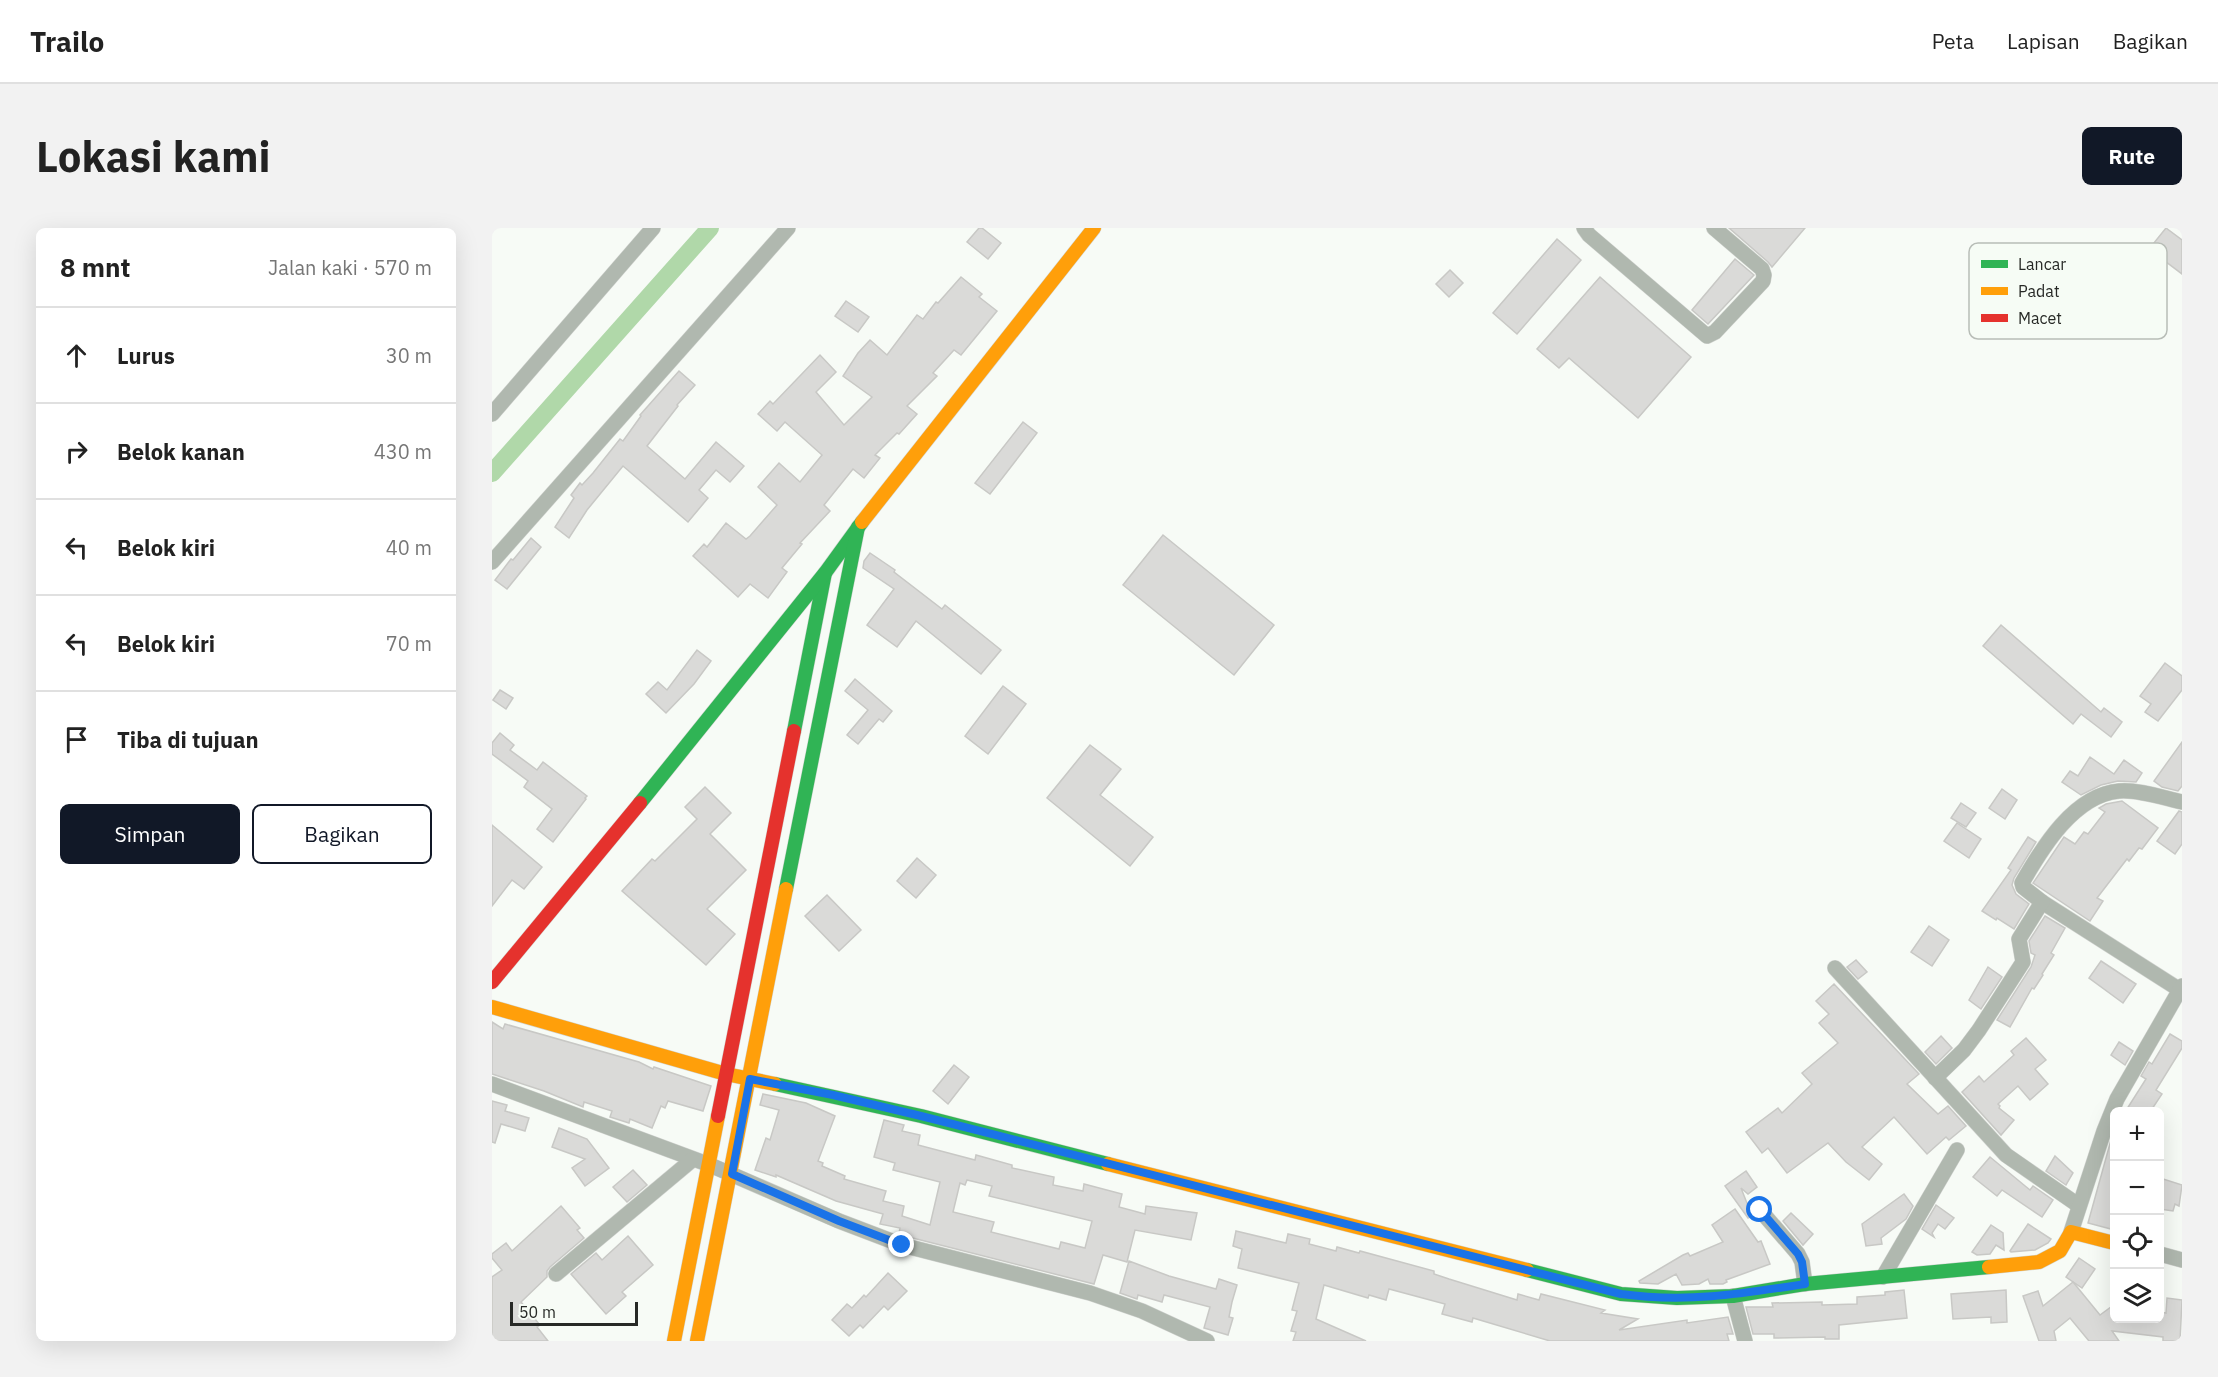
<!DOCTYPE html>
<html lang="id">
<head>
<meta charset="utf-8">
<style>
	:root { --surface:#fff; --page:#f2f2f2; --text:#222; --muted:#767676; --line:#e0e0e0; --accent:#111827 }
	body { margin:0; font-family:"IBM Plex Sans",sans-serif; background:var(--page); color:var(--text) }
	.controls { position:absolute; right:18px; bottom:18px; display:grid; overflow:hidden; border-radius:9px; box-shadow:0 6px 24px #0002 }
	.controls button { width:54px; height:54px; display:grid; place-items:center; padding:0; border:0; border-bottom:2px solid var(--line); background:var(--surface); color:var(--text); font:30px sans-serif }
	.scale { position:absolute; left:18px; bottom:15px; width:128px; box-sizing:border-box; padding-left:6px; border:3px solid #272926; border-top:0; font-size:16px; line-height:21px; white-space:nowrap; color:#272926; -webkit-text-stroke:4px #f6fcf5; paint-order:stroke }
	.stop { position:absolute; width:18px; height:18px; margin:-14px; border:4px solid #1a73e8; border-radius:50%; background:#fff }
	.stop.end { background:#1a73e8; border-color:#fff; box-shadow:0 2px 6px #0008 }
	.list { margin:0; padding:0; list-style:none }
	h2 { display:flex; justify-content:space-between; align-items:center; height:78px; margin:0; padding:0 24px; font-size:26px }
	h2 small { font-size:20px; font-weight:400; color:var(--muted) }
	.list li { display:grid; grid-template-columns:39px 1fr auto; gap:18px; align-items:center; box-sizing:border-box; height:96px; padding:0 24px; border-top:2px solid var(--line) }
	.list b { display:block; font-size:22px; white-space:nowrap }
	.list em { font-size:20px; font-style:normal; color:var(--muted) }
	.actions { display:flex; gap:12px; padding:18px 24px }
	.actions a { flex:1; padding:14px 0; border:2px solid var(--accent); border-radius:9px; text-align:center; font-size:21px; color:var(--accent) }
	.actions .main { background:var(--accent); color:#fff }
	.icon { flex:none; width:33px; height:33px; fill:none; stroke:currentColor; stroke-width:2; stroke-linecap:round; stroke-linejoin:round }
	.map { position:relative; flex:none; width:1690px; height:1113px; overflow:hidden; border-radius:9px }
	header { display:flex; align-items:center; gap:36px; box-sizing:border-box; height:84px; padding:0 30px; background:var(--surface); border-bottom:2px solid var(--line) }
	header strong { font-size:28px }
	nav { display:flex; gap:33px; margin-inline-start:auto; font-size:21px }
	.intro { display:flex; align-items:center; justify-content:space-between; box-sizing:border-box; height:144px; padding:0 36px }
	h1 { margin:0; font-size:42px }
	.button { padding:15px 27px; border-radius:9px; background:var(--accent); color:#fff; font-size:21px; font-weight:700 }
	main { display:flex; gap:36px; padding:0 36px }
	aside { flex:1; background:var(--surface); border-radius:9px; box-shadow:0 6px 24px #0002 }
	.map>svg:first-child { display:block }
	.lines { fill:none; stroke-linecap:round; stroke-linejoin:round }
	.canal { stroke:#b0d8a9; stroke-width:18 }
	.building { fill:#dadad8; stroke:#c8c8c5; stroke-width:1.5; fill-rule:evenodd }
	.street-casing { stroke:#d2d4d1; stroke-width:16 }
	.fast-casing { stroke:#d2d4d1; stroke-width:15 }
	.slow-casing { stroke:#d2d4d1; stroke-width:15 }
	.jam-casing { stroke:#d2d4d1; stroke-width:15 }
	.street { stroke:#b0b8af; stroke-width:15 }
	.fast { stroke:#30b455; stroke-width:14 }
	.slow { stroke:#ff9f0a; stroke-width:14 }
	.jam { stroke:#e5322d; stroke-width:14 }
	.route { stroke:#1a73e8; stroke-width:8 }
	.key { fill:#f6fcf5; stroke:#b8bdb7; stroke-width:1.5 }
	.key-label { font-size:16px; fill:#272926 }
</style>
</head>
<body>
<header>
<strong>Trailo</strong>
<nav><a>Peta</a><a>Lapisan</a><a>Bagikan</a></nav>
</header>
<div class="intro"><h1>Lokasi kami</h1><a class="button">Rute</a></div>
<main>
<aside>
<h2>8 mnt<small>Jalan kaki · 570 m</small></h2>
<ul class="list">
<li><svg class="icon" aria-label="ahead" viewBox="0 0 24 24"><path d="M12 20V5M6 11l6-6 6 6"/></svg><div><b>Lurus</b></div><em>30 m</em></li>
<li><svg class="icon" aria-label="right" viewBox="0 0 24 24"><path d="M7 20v-9h11M14 6l5 5-5 5"/></svg><div><b>Belok kanan</b></div><em>430 m</em></li>
<li><svg class="icon" aria-label="left" viewBox="0 0 24 24"><path d="M17 20v-9H6M10 6l-5 5 5 5"/></svg><div><b>Belok kiri</b></div><em>40 m</em></li>
<li><svg class="icon" aria-label="left" viewBox="0 0 24 24"><path d="M17 20v-9H6M10 6l-5 5 5 5"/></svg><div><b>Belok kiri</b></div><em>70 m</em></li>
<li><svg class="icon" aria-label="arrive" viewBox="0 0 24 24"><path d="M6 21V4h12l-3 4 3 4H6"/></svg><div><b>Tiba di tujuan</b></div></li>
</ul>
<div class="actions"><a class="main">Simpan</a><a>Bagikan</a></div>
</aside>
<div class="map">
<svg width="1690" height="1113" viewBox="0 0 1690 1113">
	<rect width="100%" height="100%" fill="#f7fbf6"/>
	<g class="lines">
		<!-- canal -->
		<path class="canal" d="M0,245L218,0"/>
	</g>
	<!-- building -->
	<g class="building">
		<path d="M487,0H490L509,15L496,31L475,14Z"/>
		<path d="M1237,0H1313L1280,39L1276,34Z"/>
		<path d="M1674,0L1690,12V46L1657,21Z"/>
		<path d="M1065,11L1089,32L1025,106L1001,85Z"/>
		<path d="M1243,31L1262,47L1216,96L1200,82Z"/>
		<path d="M958,42L971,55L957,69L944,56Z"/>
		<path d="M469,49L490,66L487,69L505,83L469,127L462,122L441,145L445,148L415,178L425,186L407,206L405,205L383,227L388,230L372,250L361,241L332,277L338,283L308,315L310,316L290,340L295,344L276,370L258,356L246,369L201,328L212,316L215,319L234,295L254,311L258,308L285,277L266,259L287,235L308,254L330,227L293,194L285,203L266,186L278,173L281,176L328,127L344,144L324,164L352,197L380,169L351,148L366,125L378,112L395,127L425,87L431,91L444,74L446,75Z"/>
		<path d="M1108,49L1199,129L1146,190L1077,130L1067,140L1045,121Z"/>
		<path d="M354,73L377,89L366,104L343,88Z"/>
		<path d="M187,143L203,157L185,177L186,178L155,218L193,251L224,214L252,238L238,254L224,242L207,262L216,270L196,294L131,238L95,282L77,310L63,299L82,270L79,267L88,255L90,257L101,245L128,211L131,213L149,188L148,187Z"/>
		<path d="M531,194L545,205L498,266L483,255Z"/>
		<path d="M671,307L782,397L742,447L631,357Z"/>
		<path d="M39,310L49,319L15,361L3,352L19,331L21,332Z"/>
		<path d="M378,325L403,342L402,344L450,381L453,377L509,422L489,446L424,393L405,419L375,397L402,361L371,340L372,333Z"/>
		<path d="M1509,397L1609,484L1612,480L1630,494L1619,509L1589,486L1581,496L1491,418Z"/>
		<path d="M205,422L219,433L202,456L174,485L154,466L166,454L175,462Z"/>
		<path d="M1673,435L1690,448V462L1666,493L1653,484L1659,476L1648,468Z"/>
		<path d="M363,451L400,483L391,494L387,491L366,516L355,507L376,482L353,463Z"/>
		<path d="M511,458L534,476L496,526L473,508Z"/>
		<path d="M8,462L21,470L14,481L1,472Z"/>
		<path d="M8,505L22,517L18,522L45,542L51,534L95,568L93,570L94,571L61,614L45,601L60,581L32,559L36,553L0,526V515Z"/>
		<path d="M1690,514V558L1686,563L1670,559L1662,553Z"/>
		<path d="M598,517L629,541L608,567L661,609L638,638L555,570Z"/>
		<path d="M1598,529L1622,546L1632,532L1650,545L1644,554L1626,553L1609,557L1589,567L1570,554L1578,543L1586,548Z"/>
		<path d="M213,559L239,585L218,606L254,642L215,681L243,706L214,737L130,663L160,631L163,633L205,591L193,579Z"/>
		<path d="M1510,561L1525,572L1513,591L1497,580Z"/>
		<path d="M1630,573L1666,600L1650,621L1647,620L1637,633L1635,631L1605,670L1611,673L1598,693L1541,655L1572,609L1583,616L1592,604L1596,606L1613,584L1607,580L1614,576Z"/>
		<path d="M1469,575L1484,585L1474,599L1459,590Z"/>
		<path d="M1687,583L1690,584V616L1683,626L1665,613Z"/>
		<path d="M1465,595L1489,611L1477,630L1452,613Z"/>
		<path d="M0,597L50,639L32,661L20,652L0,678Z"/>
		<path d="M1536,609L1544,614L1522,650L1520,657L1524,666L1537,676L1522,701L1505,690L1504,692L1490,683L1519,642L1516,640Z"/>
		<path d="M425,630L444,647L424,670L405,653Z"/>
		<path d="M335,667L369,702L347,723L313,688Z"/>
		<path d="M1553,688L1573,700L1559,725L1562,727L1550,746L1551,747L1542,761L1540,760L1518,799L1505,792L1539,739L1543,727L1539,725L1537,713Z"/>
		<path d="M1437,698L1457,712L1440,738L1419,724Z"/>
		<path d="M1364,732L1375,744L1366,751L1355,739Z"/>
		<path d="M1609,733L1644,756L1631,775L1597,750Z"/>
		<path d="M1496,739L1510,749L1489,781L1477,772Z"/>
		<path d="M1342,756L1427,846L1415,856L1446,886L1456,878L1474,898L1457,912L1454,909L1435,926L1402,889L1370,919L1390,936L1377,952L1354,934L1336,915L1295,945L1276,920L1270,925L1254,904L1286,880L1290,885L1320,856L1310,845L1346,815L1327,795L1337,786L1324,773Z"/>
		<path d="M0,794L11,801L13,796L147,834L161,841L162,839L219,858L211,883L176,873L173,880L169,878L160,900L138,891L137,895L118,889L120,883L92,874L91,879L52,863L0,846Z"/>
		<path d="M1678,806L1690,813V820L1664,862L1670,866L1658,884H1633L1654,851L1649,848L1657,834L1660,836Z"/>
		<path d="M1449,808L1460,820L1444,836L1433,824Z"/>
		<path d="M1534,810L1554,832L1543,841L1556,856L1538,872L1526,858L1506,876L1508,878L1507,880L1522,892L1509,907L1470,864L1487,848L1492,854L1522,827L1519,823Z"/>
		<path d="M1627,814L1641,823L1633,837L1619,827Z"/>
		<path d="M462,837L477,849L456,876L441,863Z"/>
		<path d="M271,866L314,875L343,888L326,933L331,935L330,938L353,948L352,951L394,963L391,973L412,978L410,988L438,997L448,954L401,942L403,935L382,929L392,892L412,897L410,903L428,907L426,917L483,932L484,927L520,937V940L562,949L561,957L591,963L592,956L630,966L627,979L653,986L654,978L705,985L699,1012L643,1002L635,1034L611,1027L602,1056L413,1008L407,1005L408,1000L388,996L391,986L344,973L284,947V949L263,942L274,910L278,912L287,882L268,877ZM475,952L500,958L497,968L600,993L593,1020L569,1014L567,1021L499,1004L502,994L461,984L468,955L473,957Z"/>
		<path d="M0,873L15,877L13,883L37,890L33,903L9,896L3,915L0,914Z"/>
		<path d="M67,900L95,911L117,940L93,958L80,940L93,931L60,919Z"/>
		<path d="M1619,912H1623V987L1619,1001L1596,995Z"/>
		<path d="M1563,928L1581,945L1574,957L1554,943Z"/>
		<path d="M1498,929L1538,962L1541,958L1561,972L1550,989L1510,962L1505,968L1481,949Z"/>
		<path d="M141,942L155,957L135,974L121,959Z"/>
		<path d="M1254,943L1265,959L1256,966L1249,960L1260,988L1256,990L1233,958Z"/>
		<path d="M1668,950L1690,957L1687,978L1683,976L1681,983L1668,981Z"/>
		<path d="M1412,966L1421,978L1414,991L1389,1010L1390,1016L1374,1018L1370,996Z"/>
		<path d="M1444,977L1462,990L1453,1001L1446,996L1440,1005L1442,1009L1430,1001Z"/>
		<path d="M69,978L88,1000L85,1002L92,1010L58,1039L55,1043V1049L29,1074L48,1097L45,1099L56,1113H0V1049L10,1042L0,1030V1026L14,1015L20,1023Z"/>
		<path d="M1243,981L1266,1014L1269,1013L1278,1036L1234,1052L1235,1054L1231,1056H1218L1216,1051L1207,1056L1190,1057L1184,1046L1166,1056L1148,1055L1147,1053L1191,1027L1196,1025L1198,1028L1231,1014L1220,997Z"/>
		<path d="M1299,985L1321,1006L1311,1017L1291,993Z"/>
		<path d="M1536,996L1559,1011L1556,1015L1543,1022L1519,1024L1518,1023Z"/>
		<path d="M1499,997L1511,1005L1512,1022L1504,1017L1498,1026L1485,1027L1480,1024Z"/>
		<path d="M744,1003L794,1015L796,1006L818,1011L817,1016L844,1023L845,1019L867,1025L868,1023L942,1043V1046L957,1051L1025,1072L1026,1066L1047,1072L1049,1066L1113,1082L1109,1085L1146,1091L1127,1102L1195,1092V1095L1236,1089L1241,1106H1235L1237,1113H1058L981,1090L980,1094L950,1086L953,1076L897,1061L894,1072L877,1067L876,1070L832,1057L824,1091L874,1113H801L804,1104L799,1103L805,1083L800,1082L807,1055L746,1040L750,1021L741,1018Z"/>
		<path d="M136,1008L161,1037L130,1064L134,1068L114,1086L79,1046L104,1025L110,1032Z"/>
		<path d="M1587,1030L1603,1041L1590,1060L1574,1049Z"/>
		<path d="M637,1033L677,1048L724,1061L727,1051L745,1057L740,1074L737,1089L741,1090L736,1107L712,1100L718,1079L672,1067L670,1074L646,1067L645,1071L628,1065Z"/>
		<path d="M396,1045L415,1063L396,1082L392,1078L371,1100L368,1097L357,1108L340,1092L355,1076L360,1080L372,1067L374,1069Z"/>
		<path d="M1581,1054L1608,1087L1623,1076V1090H1668V1084L1674,1085L1675,1070L1690,1072L1688,1113H1671V1109L1620,1103L1627,1113H1597L1578,1090L1562,1103L1564,1113H1547L1531,1068L1546,1063L1551,1078Z"/>
		<path d="M1412,1062L1415,1090L1347,1097V1111H1333V1109L1282,1110V1106H1261L1254,1079H1281L1280,1075L1330,1074V1077L1365,1076V1069L1393,1067V1064Z"/>
		<path d="M1514,1062L1515,1094L1499,1095V1089L1461,1091L1459,1066Z"/>
	</g>
	<g class="lines">
		<!-- street casing -->
		<g class="street-casing">
			<g id="street">
				<path d="M1092,0L1097,7L1215,108L1223,104L1271,53L1272,47L1270,41L1222,0"/>
				<path d="M0,186L161,0"/>
				<path d="M0,334L296,0"/>
				<path d="M1550,674L1688,762"/>
				<path d="M1343,740L1514,927L1586,977"/>
				<path d="M1443,850L1472,822L1487,802L1531,734L1527,711L1550,674L1531,659L1530,655C1550,620 1582,567 1627,563C1645,561 1672,570 1690,574"/>
				<path d="M0,856L218,937L347,993L410,1017L598,1065L650,1083L715,1113"/>
				<path d="M1268,982L1306,1026L1310,1034L1313,1056"/>
				<path d="M1579,1004L1612,903L1625,871L1690,758"/>
				<path d="M1668,1026L1690,1032"/>
				<path d="M64,1046L200,932"/>
				<path d="M1391,1049L1465,922"/>
				<path d="M1241,1068L1253,1113"/>
			</g>
		</g>
		<!-- fast casing -->
		<g class="fast-casing">
			<g id="fast">
				<path d="M302,503L333,345"/>
				<path d="M148,575L333,345L370,294"/>
				<path d="M294,661L366,299"/>
				<path d="M283,856L429,888L616,936"/>
				<path d="M1035,1042L1129,1066L1185,1070L1241,1068L1313,1056L1497,1039"/>
			</g>
		</g>
		<!-- slow casing -->
		<g class="slow-casing">
			<g id="slow">
				<path d="M370,294L602,0"/>
				<path d="M0,779L234,846L283,856"/>
				<path d="M616,936L1035,1042"/>
				<path d="M1497,1039L1547,1034L1568,1023L1579,1004L1622,1015"/>
				<path d="M182,1113L226,888"/>
				<path d="M205,1113L294,661"/>
			</g>
		</g>
		<!-- jam casing -->
		<g class="jam-casing">
			<g id="jam">
				<path d="M0,754L148,575"/>
				<path d="M226,888L302,503"/>
			</g>
		</g>
		<!-- street -->
		<use href="#street" class="street"/>
		<!-- fast -->
		<use href="#fast" class="fast"/>
		<!-- slow -->
		<use href="#slow" class="slow"/>
		<!-- jam -->
		<use href="#jam" class="jam"/>
	</g>
	<g class="lines">
		<!-- route -->
		<path class="route" d="M410,1017L347,993L240,946L258,851L341,867L429,888L1129,1066C1194,1075 1249,1066 1313,1056L1310,1034L1306,1026L1268,982"/>
	</g>
	<!-- legend -->
	<rect x="1477" y="15" width="198" height="96" rx="9" class="key"/>
	<rect x="1489" y="32" width="27" height="8" fill="#30b455"/>
	<rect x="1489" y="59" width="27" height="8" fill="#ff9f0a"/>
	<rect x="1489" y="86" width="27" height="8" fill="#e5322d"/>
	<g class="key-label">
		<text x="1526" y="42">Lancar</text>
		<text x="1526" y="69">Padat</text>
		<text x="1526" y="96">Macet</text>
	</g>
</svg>
<div class="controls">
<button>+</button>
<button>−</button>
<button><svg class="icon" aria-label="locate" viewBox="0 0 24 24"><circle cx="12" cy="12" r="6"/><path d="M12 2v4M12 18v4M2 12h4M18 12h4"/></svg></button>
<button><svg class="icon" aria-label="layers" viewBox="0 0 24 24"><path d="M12 4l9 5-9 5-9-5zM3 14l9 5 9-5"/></svg></button>
</div>
<div class="scale">50 m</div>
<div class="stop" style="left:1268px;top:982px"></div>
<div class="stop end" style="left:410px;top:1017px"></div>
</div>
</main>
</body>
</html>
